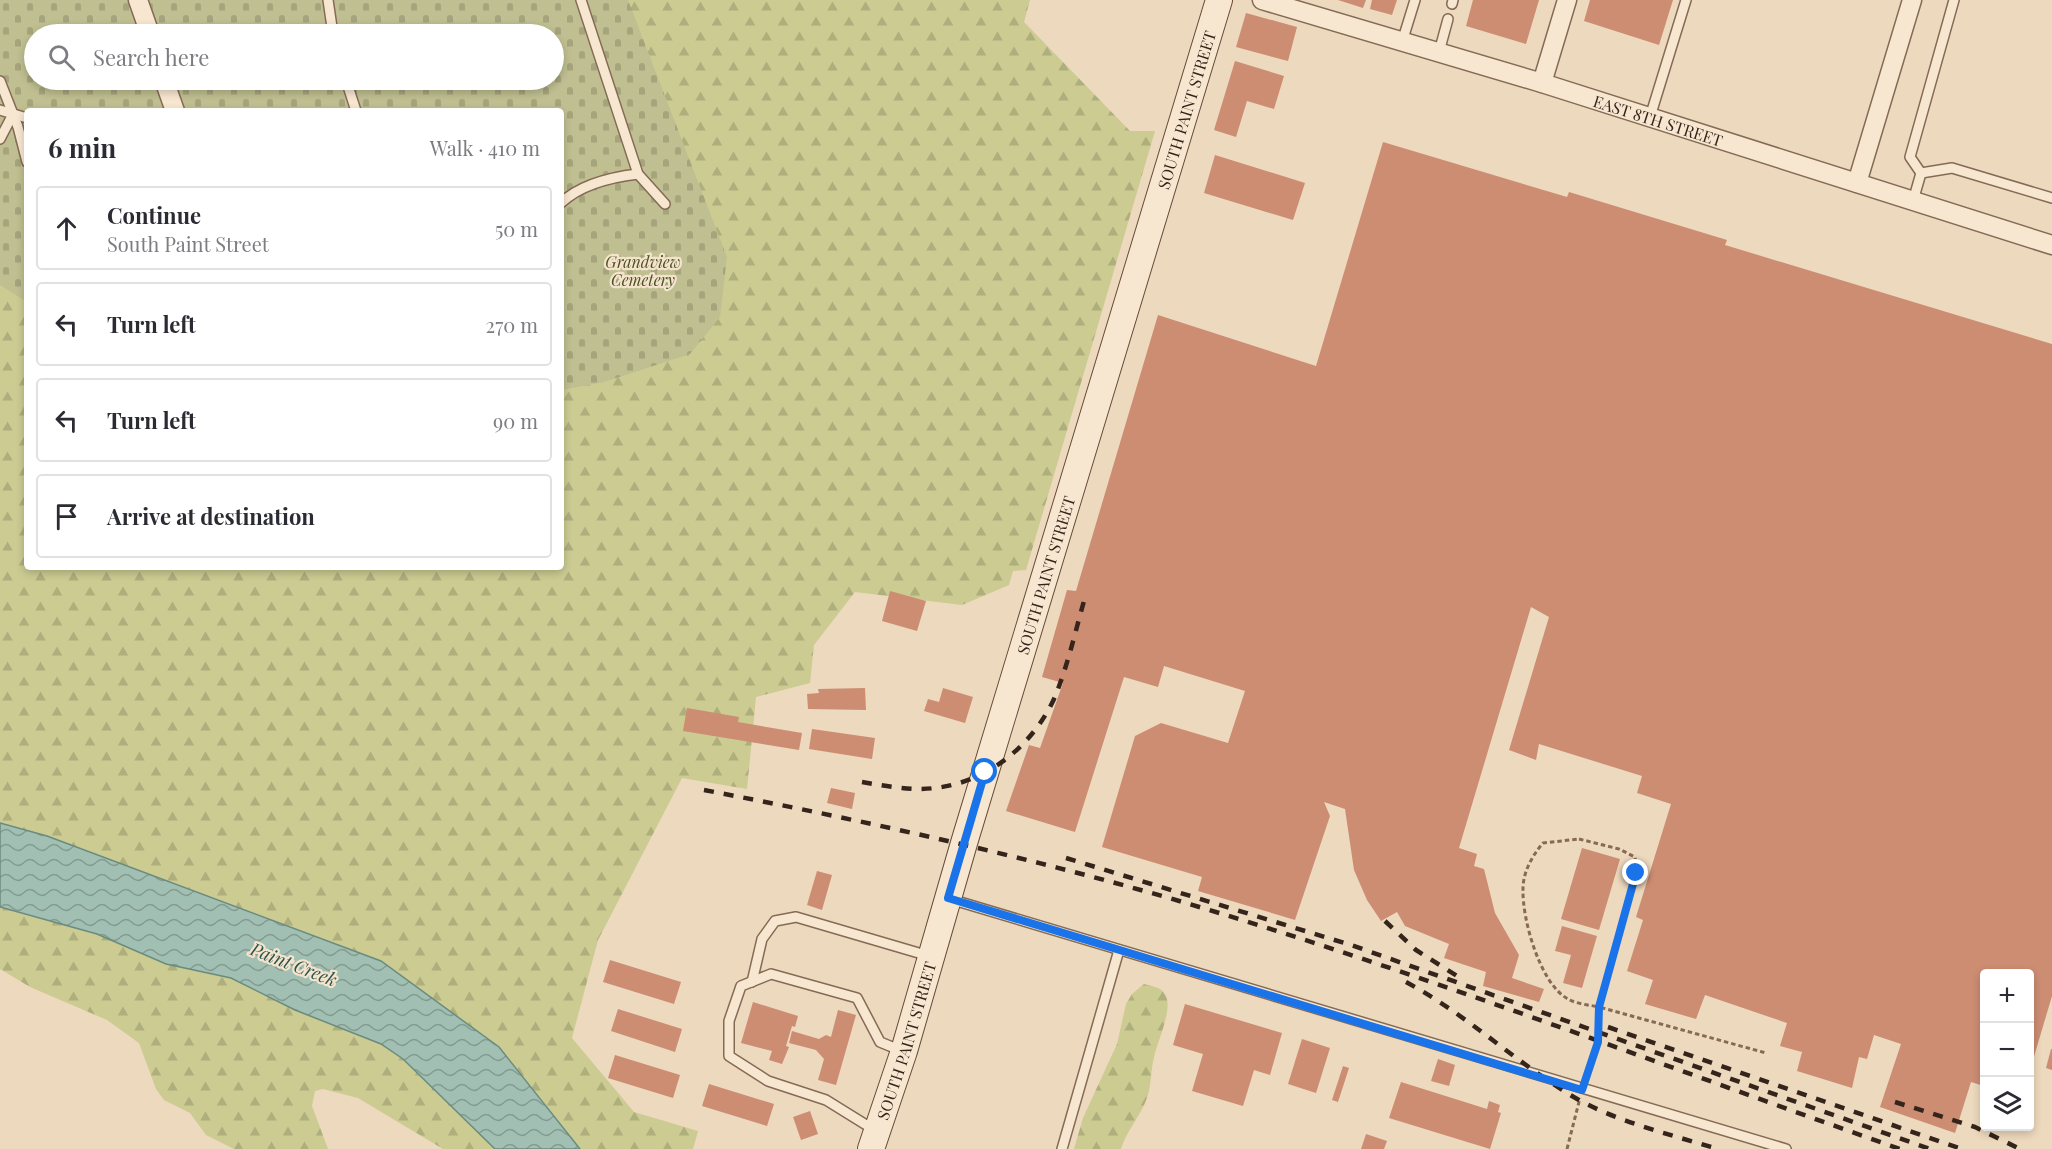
<!DOCTYPE html>
<html lang="en">
<head>
<meta charset="utf-8">
<style>
	:root { --surface:#fff; --page:#f2f2f3; --text:#2b2b33; --muted:#7c7c81; --line:#e1e1e2 }
	body { margin:0; font-family:"Playfair Display",serif; background:var(--page); color:var(--text) }
	.controls { position:absolute; right:18px; bottom:18px; display:grid; overflow:hidden; border-radius:6px; box-shadow:0 3px 9px #0003 }
	.controls button { width:54px; height:54px; display:grid; place-items:center; padding:0; border:0; border-bottom:2px solid var(--line); background:var(--surface); color:var(--text); font:30px sans-serif }
	.stop { position:absolute; width:18px; height:18px; margin:-14px; border:4px solid #1a73e8; border-radius:50%; background:#fff }
	.stop.end { background:#1a73e8; border-color:#fff; box-shadow:0 2px 6px #0008 }
	.list { margin:0; padding:0; list-style:none }
	h2 { display:flex; justify-content:space-between; align-items:center; height:78px; margin:0; padding:0 24px; font-size:26px }
	h2 small { font-size:20px; font-weight:400; color:var(--muted) }
	.list li { display:grid; grid-template-columns:39px 1fr auto; gap:18px; align-items:center; box-sizing:border-box; height:84px; margin:0 12px 12px; padding:0 12px; border:2px solid var(--line); border-radius:6px }
	.list b { display:block; font-size:22px; white-space:nowrap }
	.list p { margin:0; font-size:20px; white-space:nowrap; color:var(--muted) }
	.list em { font-size:20px; font-style:normal; color:var(--muted) }
	.icon { flex:none; width:33px; height:33px; fill:none; stroke:currentColor; stroke-width:2; stroke-linecap:round; stroke-linejoin:round }
	.map { position:relative; flex:none; width:2052px; height:1149px; overflow:hidden }
	.search { position:absolute; background:var(--surface); box-shadow:0 3px 9px #0003; left:24px; top:24px; width:540px; height:66px; display:flex; align-items:center; gap:15px; box-sizing:border-box; padding:0 21px; border-radius:33px; color:var(--muted); font-size:22px }
	.panel { position:absolute; background:var(--surface); box-shadow:0 3px 9px #0003; left:24px; top:108px; width:540px; height:462px; border-radius:6px }
	.map>svg:first-child { display:block }
	.forest { fill:url(#forest-firs); fill-rule:evenodd }
	.cemetery { fill:url(#cemetery-stones); fill-rule:evenodd }
	.water { fill:url(#water-waves); stroke:#698c7f; stroke-width:1.5 }
	.building { fill:#cc8d73 }
	.lines { fill:none; stroke-linecap:round; stroke-linejoin:round }
	.lane-casing { stroke:#856a56; stroke-width:12 }
	.street-casing { stroke:#856a56; stroke-width:21 }
	.secondary-casing { stroke:#674b3a; stroke-width:28 }
	.path { stroke:#856a56; stroke-width:3; stroke-dasharray:4.5 3; stroke-linecap:butt }
	.lane { stroke:#f8e7d0; stroke-width:9 }
	.street { stroke:#f8e7d0; stroke-width:18 }
	.secondary { stroke:#f8e7d0; stroke-width:26 }
	.rail { stroke:#34241b; stroke-width:4.5; stroke-dasharray:10 10; stroke-linecap:butt }
	.route { stroke:#1a73e8; stroke-width:8 }
	.labels { text-anchor:middle; dominant-baseline:central; stroke-width:4.5; stroke-linejoin:round; paint-order:stroke }
	.street-label { font-size:16px; fill:#34241b; stroke:#f5e4cd }
	.park-label { font-size:16px; font-style:italic; fill:#4b5122; stroke:#f5e4cd }
	.water-label { font-size:18px; font-style:italic; fill:#2a544c; stroke:#f5e4cd }
</style>
</head>
<body>
<div class="map">
<svg width="2052" height="1149" viewBox="0 0 2052 1149">
	<defs>
		<pattern id="forest-firs" width="22" height="20" patternUnits="userSpaceOnUse" patternTransform="scale(1.5)"><rect width="22" height="20" fill="#cbcb92"/><path d="M5 1l3.5 6h-7zM16 11l3.5 6h-7z" fill="#afae7d"/></pattern>
		<pattern id="cemetery-stones" width="16" height="16" patternUnits="userSpaceOnUse" patternTransform="scale(1.5)"><rect width="16" height="16" fill="#bfbf91"/><path d="M2 7V4a2 2 0 0 1 4 0v3zM10 15v-3a2 2 0 0 1 4 0v3z" fill="#a5a47c"/></pattern>
		<pattern id="water-waves" width="16" height="10" patternUnits="userSpaceOnUse" patternTransform="scale(1.5)"><rect width="16" height="10" fill="#a1bfb2"/><path d="M0 5q4-4 8 0t8 0" fill="none" stroke="#849b90"/></pattern>
	</defs>
	<rect width="100%" height="100%" fill="#edd9bd"/>
	<!-- forest -->
	<g class="forest">
		<path d="M0,0H1030L1024,22L1130,131H1155L1026,570L1013,571L1009,585L962,605L855,592L814,645L810,683L756,697L747,789L682,778L598,940L572,1038L634,1112L698,1131L693,1149H580L499,1047L381,961L47,836L0,823ZM34,34H554V80H34ZM27,111H561V567H27Z"/>
		<path d="M0,907L97,934L166,964L231,978L295,1010L381,1044L403,1059L495,1149H443L358,1098L323,1089L315,1091L312,1106L328,1149H234L206,1135L190,1113L164,1100L156,1089L139,1043L107,1020L30,987L0,969Z"/>
		<path d="M1144,984C1151,986 1161,987 1165,994C1174,1008 1157,1042 1154,1057C1150,1073 1152,1088 1145,1103C1138,1119 1126,1132 1121,1149H1074L1083,1118L1117,1044L1126,1004L1132,994Z"/>
	</g>
	<!-- cemetery -->
	<path class="cemetery" d="M0,0H628L727,257L720,317L690,354L604,382L561,390V111H27V302L0,285ZM34,34H554V80H34Z"/>
	<!-- water -->
	<path class="water" d="M0,823L47,836L381,961L499,1047L580,1149H495L403,1059L381,1044L295,1010L231,978L166,964L97,934L0,907Z"/>
	<!-- building -->
	<g class="building">
		<path d="M1338,0H1366L1363,8Z"/>
		<path d="M1372,0H1397L1392,15L1370,9Z"/>
		<path d="M1473,0H1539L1526,44L1466,26Z"/>
		<path d="M1590,0H1673L1659,45L1584,21Z"/>
		<path d="M1246,13L1297,27L1288,61L1236,47Z"/>
		<path d="M1235,61L1284,76L1274,109L1247,101L1236,137L1214,130Z"/>
		<path d="M1383,142L1567,197L1569,192L1727,240L1725,245L2052,344V996L2030,1070V974H1984V1086L1971,1082L1955,1133L1880,1107L1901,1044L1874,1035L1867,1059L1859,1057L1852,1088L1797,1071L1802,1052L1780,1046L1787,1023L1705,995L1696,1019L1645,1004L1653,980L1627,971L1643,920L1636,917L1671,804L1637,793L1642,776L1539,744L1536,760L1509,750L1549,617L1531,607L1459,848L1477,854L1474,866L1484,869L1495,913L1519,955L1512,978L1544,989L1539,1002L1483,986L1486,972L1444,958L1449,944L1405,926L1397,912L1381,921L1367,900L1354,870L1345,809L1324,802L1330,816L1295,920L1198,891L1202,877L1102,847L1135,736L1161,723L1228,743L1245,691L1164,666L1158,687L1124,677L1075,832L1006,811L1029,745L1040,748L1063,683L1042,677L1067,590L1076,591L1158,315L1316,366Z"/>
		<path d="M1215,155L1305,183L1293,220L1204,193Z"/>
		<path d="M890,591L926,601L917,631L882,621Z"/>
		<path d="M865,688L866,710L808,709L807,694L819,693L818,689Z"/>
		<path d="M943,688L973,697L965,723L924,711L928,699L939,702Z"/>
		<path d="M687,708L739,717L738,722L802,733L799,750L683,731Z"/>
		<path d="M812,729L875,738L872,759L809,749Z"/>
		<path d="M831,788L855,793L852,809L827,803Z"/>
		<path d="M1582,848L1620,859L1599,930L1561,919Z"/>
		<path d="M817,871L832,875L822,910L807,905Z"/>
		<path d="M1562,926L1597,936L1582,988L1563,983L1571,955L1555,951Z"/>
		<path d="M610,960L681,982L674,1004L603,982Z"/>
		<path d="M753,1002L798,1016L795,1027L792,1026L786,1046L789,1047L782,1064L769,1060L772,1051L741,1043Z"/>
		<path d="M1185,1004L1282,1033L1270,1075L1254,1070L1243,1106L1192,1091L1203,1054L1173,1045Z"/>
		<path d="M618,1009L682,1029L675,1052L611,1031Z"/>
		<path d="M838,1010L856,1015L836,1085L818,1080L824,1059L816,1050L789,1043L792,1031L819,1039L826,1035L831,1037Z"/>
		<path d="M1302,1039L1330,1048L1316,1093L1288,1084Z"/>
		<path d="M2051,1049H2052V1070L2046,1068Z"/>
		<path d="M615,1055L680,1075L673,1098L608,1078Z"/>
		<path d="M1438,1059L1455,1065L1449,1086L1431,1081Z"/>
		<path d="M1343,1066L1349,1068L1338,1102L1332,1100Z"/>
		<path d="M1401,1082L1487,1109L1489,1101L1500,1105L1498,1112L1501,1113L1490,1149L1389,1118Z"/>
		<path d="M709,1084L774,1104L767,1126L702,1106Z"/>
		<path d="M810,1111L818,1134L801,1140L793,1117Z"/>
		<path d="M1366,1134L1387,1141L1384,1149H1361Z"/>
	</g>
	<g class="lines">
		<!-- lane casing -->
		<g class="lane-casing">
			<g id="lane">
				<path d="M328,0L333,34"/>
				<path d="M581,0L638,174L665,204"/>
				<path d="M1452,4L1453,0"/>
				<path d="M1402,42L1415,0"/>
				<path d="M1439,52L1448,19"/>
				<path d="M346,80L356,111"/>
				<path d="M0,81L18,127L27,162"/>
				<path d="M0,110L27,118"/>
				<path d="M1650,117L1686,0"/>
				<path d="M0,139L13,114"/>
				<path d="M1921,173L1952,168L2052,198"/>
				<path d="M1913,201L1921,173L1910,157L1954,0"/>
				<path d="M561,203C581,184 612,177 638,174"/>
				<path d="M950,899L1786,1149"/>
				<path d="M752,982L762,939L775,921L796,917L929,956"/>
				<path d="M876,1131L826,1100L768,1081L729,1056V1021L741,986L771,974L857,998L880,1042L902,1051"/>
				<path d="M1062,1149L1119,950"/>
			</g>
		</g>
		<!-- street casing -->
		<g class="street-casing">
			<g id="street">
				<path d="M138,0L150,34"/>
				<path id="s1" d="M1262,0L1542,83L2052,245"/>
				<path d="M164,80L175,111"/>
				<path d="M1542,83L1567,0"/>
				<path d="M1857,183L1912,0"/>
			</g>
		</g>
		<!-- secondary casing -->
		<g class="secondary-casing">
			<g id="secondary">
				<path id="s2" d="M871,1149L904,1051L964,843L1219,0"/>
			</g>
		</g>
		<!-- path -->
		<g class="path">
			<path d="M1579,839L1619,849L1635,857L1637,873L1599,1007C1590,1005 1576,1004 1568,999C1540,984 1522,919 1523,889C1523,872 1532,856 1543,843Z"/>
			<path d="M1586,1078L1598,1042L1599,1007L1766,1053"/>
			<path d="M1567,1149L1580,1098"/>
		</g>
		<!-- lane -->
		<use href="#lane" class="lane"/>
		<!-- street -->
		<use href="#street" class="street"/>
		<!-- secondary -->
		<use href="#secondary" class="secondary"/>
		<!-- rail -->
		<g class="rail">
			<path d="M862,782C886,786 911,791 935,788C988,782 1032,746 1054,699C1068,666 1076,628 1086,594"/>
			<path d="M704,790C861,820 1016,854 1169,898C1415,970 1658,1064 1900,1149"/>
			<path d="M1066,858L1351,945L1930,1149"/>
			<path d="M1385,921L1416,950L1457,976"/>
			<path d="M1406,982C1466,1014 1514,1061 1572,1096C1616,1122 1669,1134 1718,1149"/>
			<path d="M1608,1027L1962,1149"/>
			<path d="M1895,1102L1975,1127L2020,1149"/>
		</g>
	</g>
	<g class="lines">
		<!-- route -->
		<path class="route" d="M985,772L948,898L1582,1090L1598,1042L1599,1007L1636,873"/>
	</g>
	<g class="labels">
		<!-- street labels -->
		<g class="street-label">
			<text stroke="none"><textPath href="#s2" startOffset="1086">SOUTH PAINT STREET</textPath></text>
			<text stroke="none"><textPath href="#s1" startOffset="414">EAST 8TH STREET</textPath></text>
			<text stroke="none"><textPath href="#s2" startOffset="600">SOUTH PAINT STREET</textPath></text>
			<text stroke="none"><textPath href="#s2" startOffset="114">SOUTH PAINT STREET</textPath></text>
		</g>
		<!-- park labels -->
		<g class="park-label">
			<text x="643" y="261">Grandview<tspan x="643" dy="18">Cemetery</tspan></text>
		</g>
		<!-- water labels -->
		<g class="water-label">
			<text transform="translate(294 964) rotate(21)">Paint Creek</text>
		</g>
	</g>
</svg>
<div class="controls">
<button>+</button>
<button>−</button>
<button><svg class="icon" aria-label="layers" viewBox="0 0 24 24"><path d="M12 4l9 5-9 5-9-5zM3 14l9 5 9-5"/></svg></button>
</div>
<div class="stop" style="left:985px;top:772px"></div>
<div class="stop end" style="left:1636px;top:873px"></div>
<div class="search"><svg class="icon" aria-label="search" viewBox="0 0 24 24"><circle cx="10" cy="10" r="6"/><path d="M15 15l6 6"/></svg>Search here</div>
<section class="panel">
<h2>6 min<small>Walk · 410 m</small></h2>
<ul class="list">
<li><svg class="icon" aria-label="ahead" viewBox="0 0 24 24"><path d="M12 20V5M6 11l6-6 6 6"/></svg><div><b>Continue</b><p>South Paint Street</p></div><em>50 m</em></li>
<li><svg class="icon" aria-label="left" viewBox="0 0 24 24"><path d="M17 20v-9H6M10 6l-5 5 5 5"/></svg><div><b>Turn left</b></div><em>270 m</em></li>
<li><svg class="icon" aria-label="left" viewBox="0 0 24 24"><path d="M17 20v-9H6M10 6l-5 5 5 5"/></svg><div><b>Turn left</b></div><em>90 m</em></li>
<li><svg class="icon" aria-label="arrive" viewBox="0 0 24 24"><path d="M6 21V4h12l-3 4 3 4H6"/></svg><div><b>Arrive at destination</b></div></li>
</ul>
</section>
</div>
</body>
</html>
